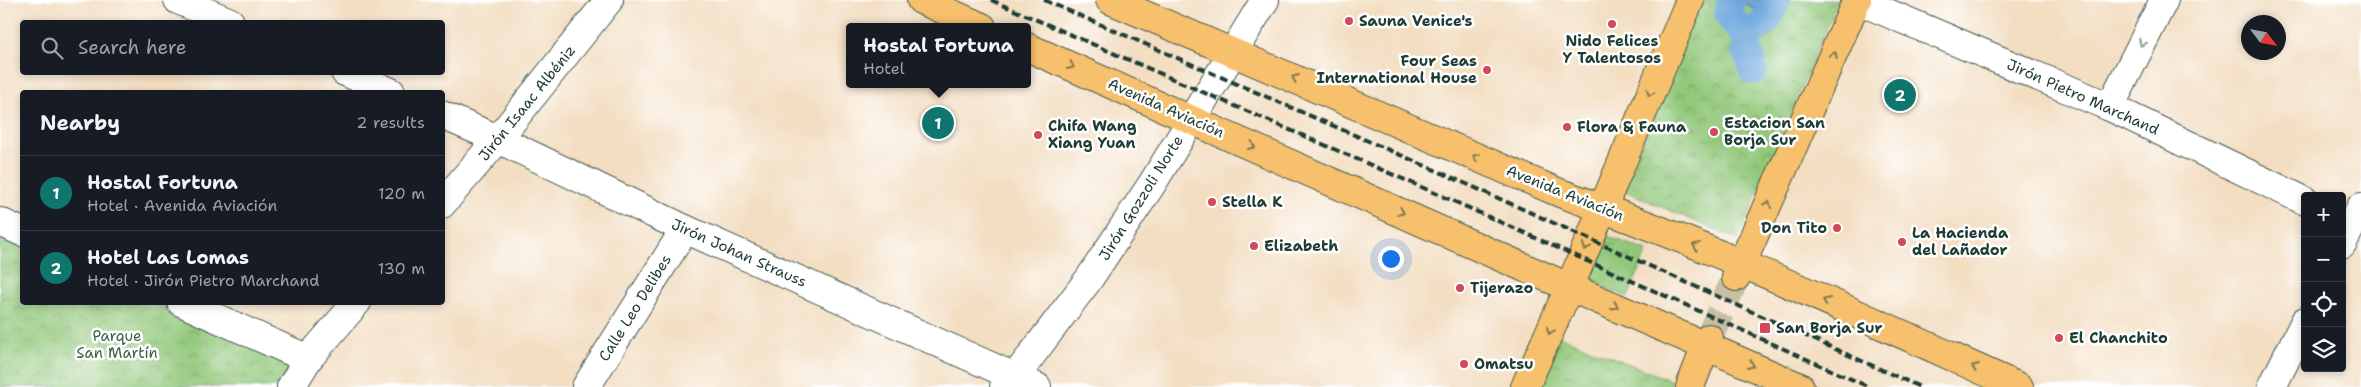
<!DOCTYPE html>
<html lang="en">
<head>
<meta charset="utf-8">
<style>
	:root { --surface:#171b24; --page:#20242c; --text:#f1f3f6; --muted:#9ea1a6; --line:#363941; --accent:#0f766e }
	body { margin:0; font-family:"Shantell Sans",sans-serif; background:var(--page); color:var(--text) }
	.controls { position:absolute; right:15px; bottom:15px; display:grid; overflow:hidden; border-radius:5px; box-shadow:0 2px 8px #0003 }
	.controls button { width:45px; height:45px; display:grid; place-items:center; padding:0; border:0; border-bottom:1px solid var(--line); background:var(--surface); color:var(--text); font:25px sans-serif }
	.compass { position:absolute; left:2241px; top:15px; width:45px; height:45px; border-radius:50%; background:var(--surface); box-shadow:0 2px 8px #0003; rotate:122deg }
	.you { position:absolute; left:1390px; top:258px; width:18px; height:18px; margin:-12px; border:4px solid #fff; border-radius:50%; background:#1a73e8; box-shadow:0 0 0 8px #1a73e833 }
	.badge { display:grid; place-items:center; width:32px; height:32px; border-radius:50%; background:var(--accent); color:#fff; font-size:16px; font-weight:700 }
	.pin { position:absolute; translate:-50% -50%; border:2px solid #fff; box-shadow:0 1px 5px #0006 }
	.popup { position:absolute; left:846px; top:23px; width:185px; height:65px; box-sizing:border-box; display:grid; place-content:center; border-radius:5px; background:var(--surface); filter:drop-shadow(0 1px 4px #0005); font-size:16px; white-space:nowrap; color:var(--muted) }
	.popup b { font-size:19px; color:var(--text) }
	.popup::after { content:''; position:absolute; left:50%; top:100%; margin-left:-10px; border:10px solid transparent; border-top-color:var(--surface) }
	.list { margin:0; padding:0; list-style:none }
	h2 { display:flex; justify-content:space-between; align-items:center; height:65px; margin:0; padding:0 20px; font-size:21px }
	h2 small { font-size:16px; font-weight:400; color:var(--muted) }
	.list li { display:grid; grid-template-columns:32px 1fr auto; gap:15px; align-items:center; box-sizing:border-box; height:75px; padding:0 20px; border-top:1px solid var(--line) }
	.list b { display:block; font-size:19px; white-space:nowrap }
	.list p { margin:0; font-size:16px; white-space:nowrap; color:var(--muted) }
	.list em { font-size:16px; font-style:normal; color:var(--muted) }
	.icon { flex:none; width:28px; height:28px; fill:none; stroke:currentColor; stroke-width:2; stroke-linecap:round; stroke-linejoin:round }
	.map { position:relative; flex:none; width:2361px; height:387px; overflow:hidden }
	.search { position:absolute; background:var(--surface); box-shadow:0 2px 8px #0003; left:20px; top:20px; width:425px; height:55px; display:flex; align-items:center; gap:12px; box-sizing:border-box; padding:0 18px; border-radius:5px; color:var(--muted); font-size:19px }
	.panel { position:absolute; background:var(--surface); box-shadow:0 2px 8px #0003; left:20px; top:90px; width:425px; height:215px; border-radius:5px }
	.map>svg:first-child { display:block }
	.grass { fill:url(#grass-tufts); stroke:#588257 }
	.park { fill:url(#park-crowns); stroke:#588257 }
	.water { fill:url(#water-waves); stroke:#457188 }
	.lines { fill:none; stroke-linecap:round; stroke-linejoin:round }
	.canal { stroke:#6ba5db; stroke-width:29 }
	.major-tunnel { stroke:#c9bea6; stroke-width:28; stroke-dasharray:28 14; stroke-linecap:butt }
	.minor-casing { stroke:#3f5549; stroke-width:30 }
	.major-casing { stroke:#3f5549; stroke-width:30 }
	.minor { stroke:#fff; stroke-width:28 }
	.major { stroke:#f7c06c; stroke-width:28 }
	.rail { stroke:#1f3d34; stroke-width:4; stroke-dasharray:8 4; stroke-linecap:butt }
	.oneway { stroke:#8f9e9a }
	.oneway2 { stroke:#80784d }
	.poi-dot { fill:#d1495b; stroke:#fff; stroke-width:2 }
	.labels { text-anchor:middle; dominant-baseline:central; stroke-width:5; stroke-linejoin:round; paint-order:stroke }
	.poi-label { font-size:15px; font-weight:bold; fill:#1f3d34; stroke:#fff; text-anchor:start }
	.street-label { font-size:15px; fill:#1f3d34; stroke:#fff }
	.park-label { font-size:15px; fill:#3c6046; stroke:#fff }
</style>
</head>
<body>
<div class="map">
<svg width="2361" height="387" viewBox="0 0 2361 387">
	<defs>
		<pattern id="grass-tufts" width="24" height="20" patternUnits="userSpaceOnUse" patternTransform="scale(1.25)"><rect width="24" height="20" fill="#92c87a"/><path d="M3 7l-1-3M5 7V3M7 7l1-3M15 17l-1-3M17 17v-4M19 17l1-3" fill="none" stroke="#77a465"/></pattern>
		<pattern id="park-crowns" width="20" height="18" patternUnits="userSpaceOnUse" patternTransform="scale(1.25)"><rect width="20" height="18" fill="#92c87a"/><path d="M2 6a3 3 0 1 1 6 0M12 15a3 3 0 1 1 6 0" fill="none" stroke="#77a465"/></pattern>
		<pattern id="water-waves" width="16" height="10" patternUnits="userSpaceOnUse" patternTransform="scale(1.25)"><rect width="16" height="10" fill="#6ba5db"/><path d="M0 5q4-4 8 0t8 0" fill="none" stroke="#5788b2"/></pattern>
	</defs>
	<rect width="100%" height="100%" fill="#fff"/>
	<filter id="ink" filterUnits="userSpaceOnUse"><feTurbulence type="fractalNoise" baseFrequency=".02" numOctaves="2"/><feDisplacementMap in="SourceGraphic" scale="10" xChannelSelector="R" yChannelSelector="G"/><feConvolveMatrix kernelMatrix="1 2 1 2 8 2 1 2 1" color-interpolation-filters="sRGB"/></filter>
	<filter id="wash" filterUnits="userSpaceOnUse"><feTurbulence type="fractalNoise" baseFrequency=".0096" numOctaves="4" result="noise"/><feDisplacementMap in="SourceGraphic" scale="20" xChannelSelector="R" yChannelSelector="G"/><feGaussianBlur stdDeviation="1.12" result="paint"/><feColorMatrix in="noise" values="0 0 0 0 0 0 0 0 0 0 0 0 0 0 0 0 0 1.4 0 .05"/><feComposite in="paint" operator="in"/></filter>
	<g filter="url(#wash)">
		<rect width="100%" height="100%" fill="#f3dec2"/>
		<!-- grass -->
		<path class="grass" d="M1607,236L1647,251L1628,297L1588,281L1586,273L1601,237Z"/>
		<!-- park -->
		<g class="park">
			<path d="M1700,0H1838L1738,240L1623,190Z"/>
			<path d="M0,235L22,245V302L154,303L292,363L277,387H0Z"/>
			<path d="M1559,336L1672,381L1670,387H1537Z"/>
		</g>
		<!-- water -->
		<path class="water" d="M1735,0H1764L1756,10Z"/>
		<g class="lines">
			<!-- canal -->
			<g class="canal">
				<path d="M1732,0L1728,12L1732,20L1746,36V52L1751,58L1753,70"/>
				<path d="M1746,36C1761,28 1771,17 1776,0"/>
			</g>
		</g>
	</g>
	<g filter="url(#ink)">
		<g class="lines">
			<!-- major-tunnel -->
			<path class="major-tunnel" d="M1709,338L1736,277"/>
			<!-- minor casing -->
			<g class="minor-casing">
				<g id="minor">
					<path d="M178,0L230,22"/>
					<path d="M1857,0L2110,107L2305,201"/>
					<path d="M345,72L391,92"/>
					<path d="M2110,107L2164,0"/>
					<path d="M442,115L498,139L685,229L1037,387"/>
					<path d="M442,204L498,139L609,0"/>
					<path d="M0,222L22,232"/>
					<path d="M2342,244L2361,207"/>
					<path d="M181,302L308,359"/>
					<path d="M291,387L308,359L357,302"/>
					<path d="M586,387L685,229"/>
					<path d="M1004,387L1015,377L1089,279L1152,184L1265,0"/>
					<path d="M2272,387L2305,321"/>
				</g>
			</g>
			<!-- major casing -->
			<g class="major-casing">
				<g id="major">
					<path d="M921,0L982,27"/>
					<path d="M1110,0L1560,193C1717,248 1868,319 2019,387"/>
					<path d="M1027,47L1532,271L1800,387"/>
					<path d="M1736,277L1857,0"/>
					<path d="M1525,387L1570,286L1690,0"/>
					<path d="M1690,387L1709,338"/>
				</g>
			</g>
			<!-- minor -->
			<use href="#minor" class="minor"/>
			<!-- major -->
			<use href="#major" class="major"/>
			<!-- rail -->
			<g class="rail">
				<path d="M991,0L1442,196L1869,387"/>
				<path d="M1044,0L1451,177L1920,387"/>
			</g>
		</g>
		<!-- one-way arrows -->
		<defs><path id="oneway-chevron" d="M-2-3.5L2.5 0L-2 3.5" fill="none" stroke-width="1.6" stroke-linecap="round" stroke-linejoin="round" transform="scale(1.25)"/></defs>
		<use class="oneway" href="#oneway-chevron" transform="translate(2142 43) rotate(117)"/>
		<g class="oneway2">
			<use href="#oneway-chevron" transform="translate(1834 55) rotate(-66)"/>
			<use href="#oneway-chevron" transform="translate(1071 66) rotate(24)"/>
			<use href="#oneway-chevron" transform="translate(1295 78) rotate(-157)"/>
			<use href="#oneway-chevron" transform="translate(1650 93) rotate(113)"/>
			<use href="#oneway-chevron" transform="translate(1252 146) rotate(24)"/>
			<use href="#oneway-chevron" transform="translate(1476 157) rotate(-157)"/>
			<use href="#oneway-chevron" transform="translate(1768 204) rotate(-66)"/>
			<use href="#oneway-chevron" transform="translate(1401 212) rotate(24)"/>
			<use href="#oneway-chevron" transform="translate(1696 246) rotate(-158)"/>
			<use href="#oneway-chevron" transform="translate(1586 247) rotate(112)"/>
			<use href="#oneway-chevron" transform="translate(1826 301) rotate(-156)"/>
			<use href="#oneway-chevron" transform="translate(1615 306) rotate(23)"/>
			<use href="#oneway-chevron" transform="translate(1550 331) rotate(114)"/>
			<use href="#oneway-chevron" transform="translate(1751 365) rotate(24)"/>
			<use href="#oneway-chevron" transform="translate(1975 367) rotate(-156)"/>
		</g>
	</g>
	<!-- markers -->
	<g class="poi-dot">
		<circle cx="1349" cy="21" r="5"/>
		<circle cx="1612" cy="24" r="5"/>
		<circle cx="1487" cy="70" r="5"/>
		<circle cx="1567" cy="127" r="5"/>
		<circle cx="1714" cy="132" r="5"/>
		<circle cx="1038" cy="135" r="5"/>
		<circle cx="1212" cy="202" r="5"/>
		<circle cx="1837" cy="228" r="5"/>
		<circle cx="1902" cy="242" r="5"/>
		<circle cx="1254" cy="246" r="5"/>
		<circle cx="1460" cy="288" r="5"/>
		<rect x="1759" y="322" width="12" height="12" rx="2.5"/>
		<circle cx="2059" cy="338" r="5"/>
		<circle cx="1464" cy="364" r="5"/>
	</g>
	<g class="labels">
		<!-- poi labels -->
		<g class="poi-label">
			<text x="1359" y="21">Sauna Venice's</text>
			<text x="1612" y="41" text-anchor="middle">Nido Felices<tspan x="1612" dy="17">Y Talentosos</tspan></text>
			<text x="1477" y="61" text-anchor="end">Four Seas<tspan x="1477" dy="17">International House</tspan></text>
			<text x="1724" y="123">Estacion San<tspan x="1724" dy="17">Borja Sur</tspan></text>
			<text x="1048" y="126">Chifa Wang<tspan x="1048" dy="17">Xiang Yuan</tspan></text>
			<text x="1577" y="127">Flora &amp; Fauna</text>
			<text x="1222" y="202">Stella K</text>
			<text x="1827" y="228" text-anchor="end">Don Tito</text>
			<text x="1912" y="233">La Hacienda<tspan x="1912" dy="17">del Lañador</tspan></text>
			<text x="1264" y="246">Elizabeth</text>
			<text x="1470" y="288">Tijerazo</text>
			<text x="1776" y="328">San Borja Sur</text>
			<text x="2069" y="338">El Chanchito</text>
			<text x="1474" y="364">Omatsu</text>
		</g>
		<!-- street labels -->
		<g class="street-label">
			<text transform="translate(2083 97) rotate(24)">Jirón Pietro Marchand</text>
			<text transform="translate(527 103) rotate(-51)">Jirón Isaac Albéniz</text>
			<text transform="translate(1166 108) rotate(24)">Avenida Aviación</text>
			<text transform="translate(1565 193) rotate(22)">Avenida Aviación</text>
			<text transform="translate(1141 198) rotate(-58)">Jirón Gozzoli Norte</text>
			<text transform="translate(739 253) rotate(24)">Jirón Johan Strauss</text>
			<text transform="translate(635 308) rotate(-58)">Calle Leo Delibes</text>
		</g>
		<!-- park labels -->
		<g class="park-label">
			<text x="117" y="336">Parque<tspan x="117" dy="17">San Martín</tspan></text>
		</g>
	</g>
</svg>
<div class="controls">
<button>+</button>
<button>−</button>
<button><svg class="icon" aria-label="locate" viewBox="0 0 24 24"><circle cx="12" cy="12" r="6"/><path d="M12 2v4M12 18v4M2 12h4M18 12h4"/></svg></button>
<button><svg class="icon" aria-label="layers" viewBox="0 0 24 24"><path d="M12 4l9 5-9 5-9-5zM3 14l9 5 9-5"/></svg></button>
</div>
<svg class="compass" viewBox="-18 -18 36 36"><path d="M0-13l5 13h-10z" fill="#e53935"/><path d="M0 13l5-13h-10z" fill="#9ea1a6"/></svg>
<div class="you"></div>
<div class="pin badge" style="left:938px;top:123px">1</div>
<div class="popup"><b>Hostal Fortuna</b>Hotel</div>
<div class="pin badge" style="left:1900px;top:95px">2</div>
<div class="search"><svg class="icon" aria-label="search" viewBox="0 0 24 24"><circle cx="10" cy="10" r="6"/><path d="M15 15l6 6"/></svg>Search here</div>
<section class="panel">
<h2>Nearby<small>2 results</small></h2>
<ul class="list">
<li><span class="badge">1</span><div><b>Hostal Fortuna</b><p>Hotel · Avenida Aviación</p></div><em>120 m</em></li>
<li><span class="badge">2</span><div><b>Hotel Las Lomas</b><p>Hotel · Jirón Pietro Marchand</p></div><em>130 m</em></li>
</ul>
</section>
</div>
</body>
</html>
